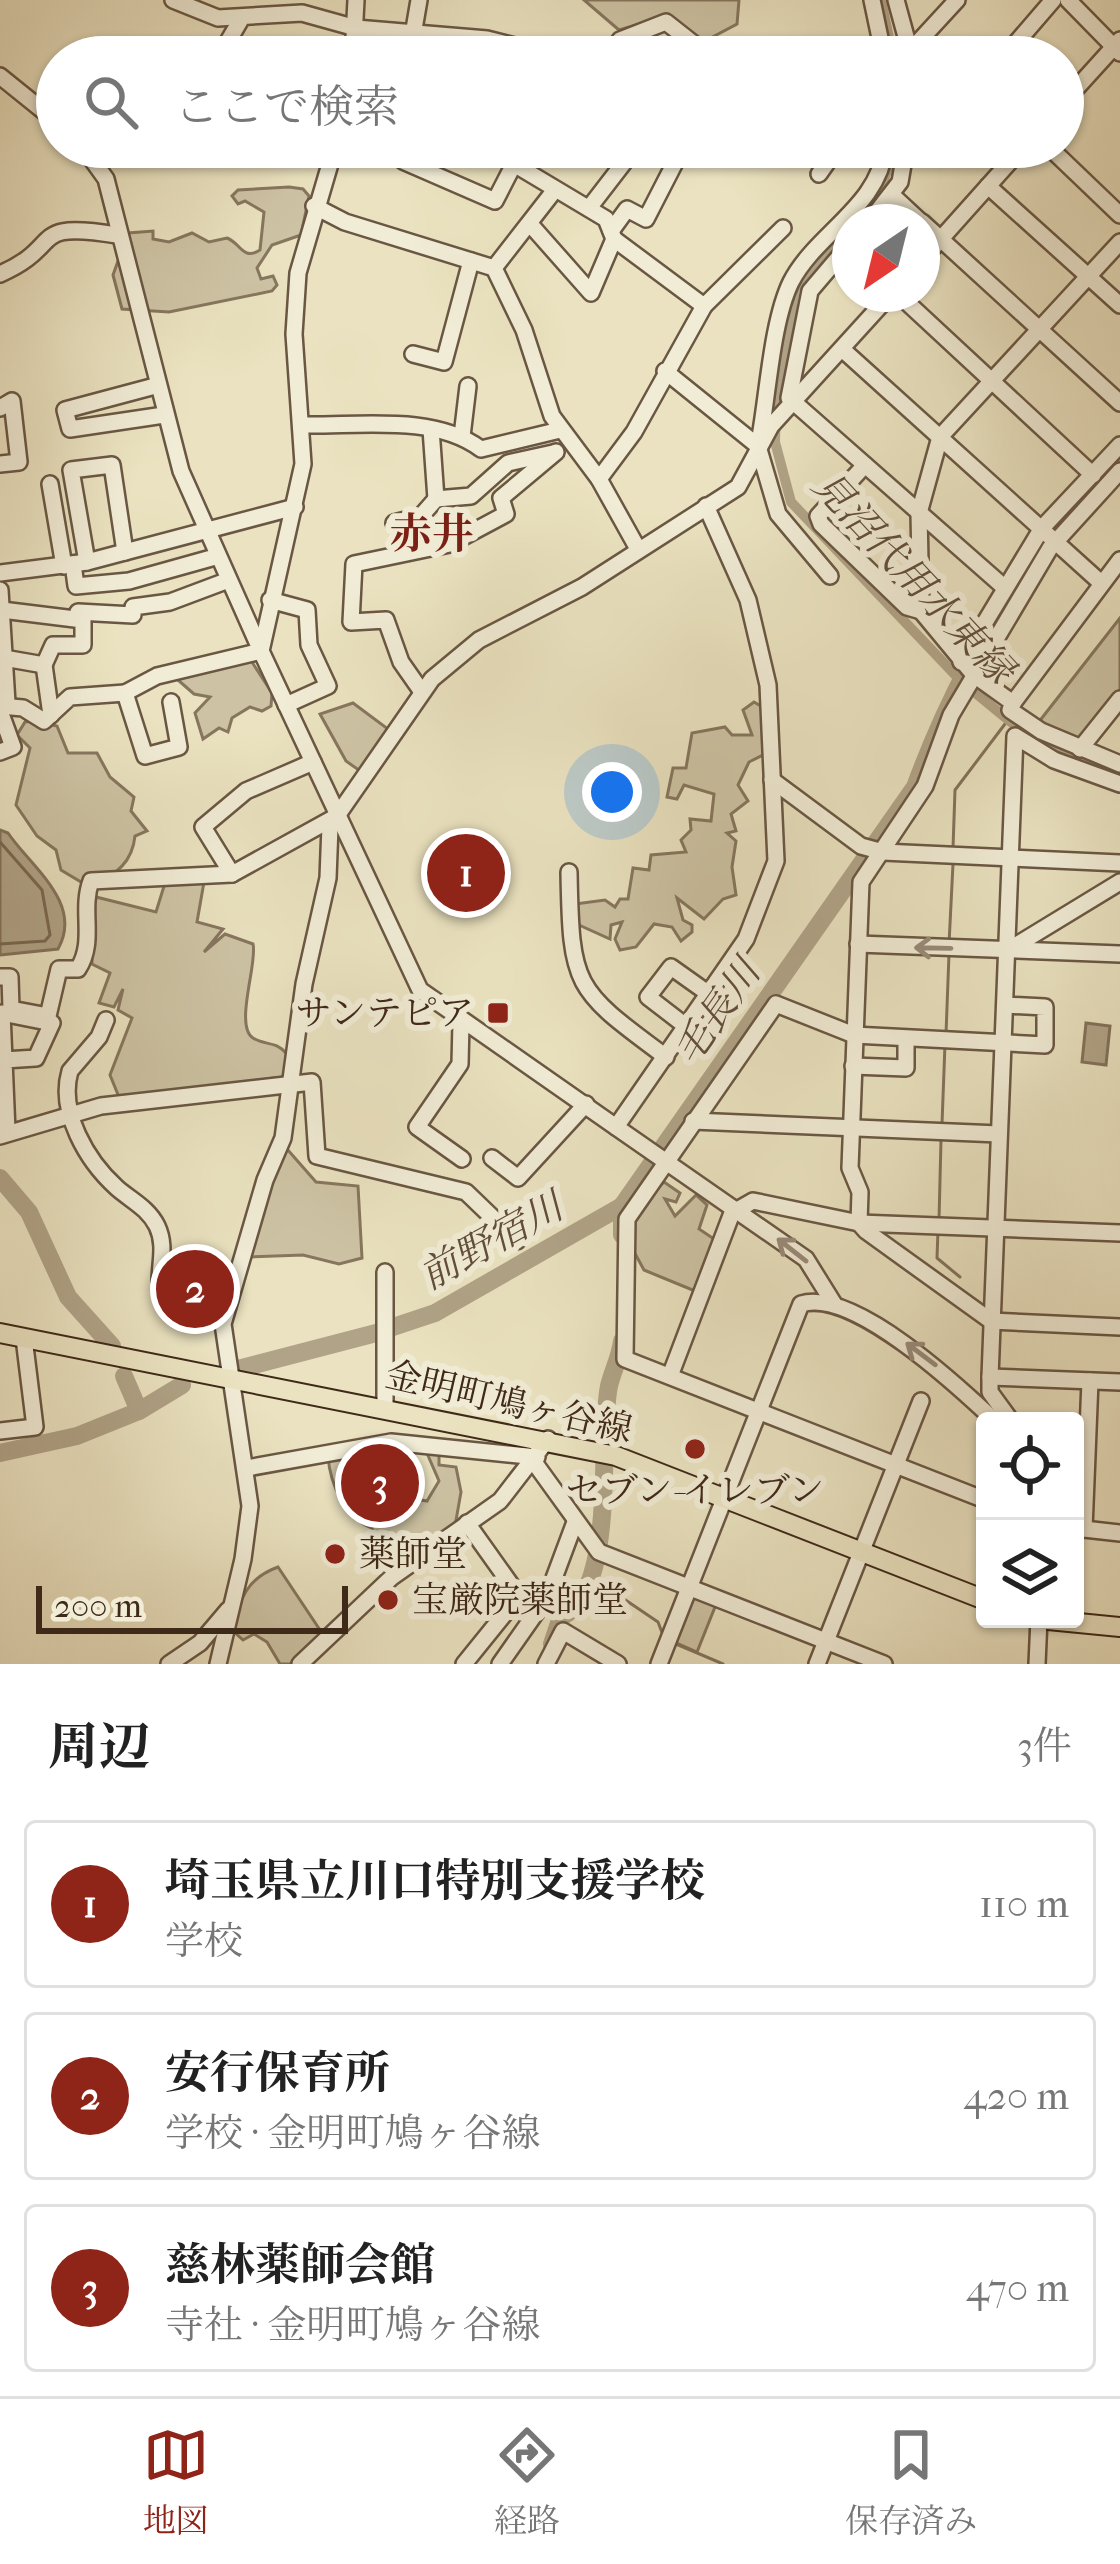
<!DOCTYPE html>
<html lang="ja">
<head>
<meta charset="utf-8">
<style>
	:root { --surface:#fff; --page:#f2f2f2; --text:#222; --muted:#767676; --line:#e0e0e0; --accent:#8f2418 }
	body { margin:0; font-family:"IM FELL French Canon","Noto Serif JP",serif; background:var(--page); color:var(--text) }
	.controls { position:absolute; right:36px; bottom:36px; display:grid; overflow:hidden; border-radius:12px; box-shadow:0 3px 9px #0004 }
	.controls button { width:108px; height:108px; display:grid; place-items:center; padding:0; border:0; border-bottom:3px solid var(--line); background:var(--surface); color:var(--text); font:60px sans-serif }
	.compass { position:absolute; left:832px; top:204px; width:108px; height:108px; border-radius:50%; background:var(--surface); box-shadow:0 3px 9px #0004; rotate:215deg }
	.scale { position:absolute; left:36px; bottom:30px; width:312px; box-sizing:border-box; padding-left:12px; border:6px solid #3f2919; border-top:0; font-size:33px; line-height:42px; white-space:nowrap; color:#3f2919; -webkit-text-stroke:9px #f1ecd6; paint-order:stroke }
	.you { position:absolute; left:612px; top:792px; width:42px; height:42px; margin:-30px; border:9px solid #fff; border-radius:50%; background:#1a73e8; box-shadow:0 0 0 18px #1a73e833 }
	.badge { display:grid; place-items:center; width:78px; height:78px; border-radius:50%; background:var(--accent); color:#fff; font-size:39px; font-weight:700 }
	.pin { position:absolute; translate:-50% -50%; border:6px solid #fff; box-shadow:0 3px 12px #0006 }
	.list { margin:0; padding:0; list-style:none }
	h2 { display:flex; justify-content:space-between; align-items:center; height:156px; margin:0; padding:0 48px; font-size:51px }
	h2 small { font-size:39px; font-weight:400; color:var(--muted) }
	.list li { display:grid; grid-template-columns:78px 1fr auto; gap:36px; align-items:center; box-sizing:border-box; height:168px; margin:0 24px 24px; padding:0 24px; border:3px solid var(--line); border-radius:12px }
	.list b { display:block; font-size:45px; white-space:nowrap }
	.list p { margin:0; font-size:39px; white-space:nowrap; color:var(--muted) }
	.list em { font-size:39px; font-style:normal; color:var(--muted) }
	.icon { flex:none; width:66px; height:66px; fill:none; stroke:currentColor; stroke-width:2; stroke-linecap:round; stroke-linejoin:round }
	.map { position:relative; flex:none; width:1120px; height:1664px; overflow:hidden }
	.search { position:absolute; background:var(--surface); box-shadow:0 3px 9px #0004; left:36px; right:36px; top:36px; height:132px; display:flex; align-items:center; gap:30px; box-sizing:border-box; padding:0 42px; border-radius:66px; color:var(--muted); font-size:45px }
	.sheet { height:732px; background:var(--surface) }
	nav { display:flex; justify-content:space-around; align-items:center; box-sizing:border-box; height:168px; border-top:3px solid var(--line); background:var(--surface); font-size:33px; color:var(--muted) }
	nav a { display:grid; justify-items:center; gap:6px }
	nav .on { color:var(--accent) }
	.map>svg:first-child { display:block }
	.green { fill:#cdc3a4; stroke:#86765e; stroke-width:3 }
	.water { fill:#b0a387; stroke:#83725b; stroke-width:3 }
	.lines { fill:none; stroke-linecap:round; stroke-linejoin:round }
	.shore { stroke:#786650; stroke-width:3 }
	.stream { stroke:#83725b; stroke-width:3 }
	.canal { stroke:#b0a387; stroke-width:10 }
	.river { stroke:#b0a387; stroke-width:18 }
	.minor-casing { stroke:#6a5743; stroke-width:20 }
	.major-casing { stroke:#3f2919; stroke-width:22 }
	.minor { stroke:#f1ecd6; stroke-width:15 }
	.major { stroke:#eae2c0; stroke-width:18 }
	.oneway { stroke:#988a78 }
	.poi-dot { fill:#8f2418; stroke:#f1ecd6; stroke-width:4.5 }
	.labels { text-anchor:middle; dominant-baseline:central; stroke-width:12; stroke-linejoin:round; paint-order:stroke }
	.poi-label { font-size:36px; fill:#3f2919; stroke:#f1ecd6; text-anchor:start }
	.street-label { font-size:36px; fill:#3f2919; stroke:#f1ecd6 }
	.water-label { font-size:39px; font-style:italic; fill:#614e3a; stroke:#f1ecd6 }
	.quarter-label { font-size:42px; font-weight:bold; fill:#7a1f14; stroke:#f1ecd6 }
</style>
</head>
<body>
<div class="map">
<svg width="1120" height="1664" viewBox="0 0 1120 1664">
	<rect width="100%" height="100%" fill="#eae2c0"/>
	<filter id="stains"><feTurbulence type="fractalNoise" baseFrequency=".00167" numOctaves="4"/><feColorMatrix values="0 0 0 0 .2 0 0 0 0 .09 0 0 0 0 .02 0 0 0 .5 -.17"/></filter>
	<radialGradient id="worn" r=".72"><stop offset=".6" stop-color="#630" stop-opacity="0"/><stop offset="1" stop-color="#630" stop-opacity=".3"/></radialGradient>
	<!-- green -->
	<g class="green">
		<path d="M584,0H739L737,24L703,42L664,17L619,30Z"/>
		<path d="M289,187L303,189L309,196L301,235L272,245L257,268L261,279L273,276L277,285L272,291L169,312L122,309L113,275L128,233L153,231V239L169,242L192,233L209,242L227,238C241,243 242,261 260,250L264,212L245,201L238,204L232,196L238,190Z"/>
		<path d="M1120,618V694L1080,743L1038,723Z"/>
		<path d="M250,659L272,693L271,706L262,711L250,707L232,718L228,732L219,728L203,739L195,713L210,697L194,694L178,680L183,674Z"/>
		<path d="M754,702L764,708L765,754L749,762L738,785L748,801L731,814L736,831L727,833L736,841L732,867L736,895L723,899L704,919L677,898L683,920L692,925V932L681,941L672,927L654,924L636,947L620,950L615,939L622,922L611,925L610,939L579,925L575,904L605,900L615,907L620,899H628L633,868L649,870L651,855L686,852L681,840L691,830L690,819L711,821L714,794L684,785L677,799L667,797L673,768H686L692,733L725,727L732,735H752L743,710Z"/>
		<path d="M353,703L388,729L360,771L346,761L320,714Z"/>
		<path d="M33,721L57,726L68,753H97L110,777L134,797L131,811L147,831L135,836C132,865 114,874 91,888L61,870L56,850L37,836L16,805L30,748L17,735L25,722Z"/>
		<path d="M204,882L197,922L223,929L204,952L225,934L253,944C258,962 234,1026 253,1038C265,1046 275,1040 287,1054L283,1077L119,1097L110,1075L132,1018L118,1010L123,989L114,1007L99,1003L110,973L92,964V896L156,912L165,883Z"/>
		<path d="M287,1149L316,1182L358,1186L362,1258L339,1264L303,1255L250,1257L271,1181Z"/>
		<path d="M664,1182L680,1193L676,1202L665,1199L675,1216L696,1195L707,1205L699,1229L717,1241L695,1291L644,1270L632,1248L636,1209Z"/>
		<path d="M361,1449H439V1465L456,1467L461,1492L455,1526L422,1551L409,1535L384,1544L375,1539L372,1528C346,1519 330,1485 328,1456L335,1454L367,1491L427,1501L439,1481L426,1451H404L393,1465L340,1457Z"/>
		<path d="M278,1567L322,1633L290,1664H280L267,1642L254,1634L243,1640L231,1629C241,1598 247,1578 278,1567Z"/>
		<path d="M691,1593L717,1602L697,1652L672,1641Z"/>
	</g>
	<!-- water -->
	<g class="water">
		<path d="M0,830L8,833C30,866 84,903 58,949L0,955Z"/>
		<path d="M1086,1023L1110,1026L1106,1065L1082,1062Z"/>
	</g>
	<g class="lines">
		<!-- shore -->
		<path class="shore" d="M0,842L42,890L50,935L45,941L0,944"/>
		<!-- stream -->
		<g class="stream">
			<path d="M953,848L955,790L1008,720"/>
			<path d="M949,944L953,864"/>
			<path d="M946,1034L949,954"/>
			<path d="M942,1124L945,1044"/>
			<path d="M939,1220L941,1140"/>
			<path d="M938,1230L937,1258L960,1277"/>
			<path d="M593,1578L658,1622L663,1635"/>
			<path d="M676,1644L723,1664"/>
		</g>
		<!-- canal -->
		<g class="canal">
			<path d="M881,0L893,57"/>
			<path d="M869,201L882,185L895,147"/>
			<path d="M850,225L795,289L776,402L775,442L791,502L962,682L1018,728L1039,742L1120,773"/>
		</g>
		<!-- river -->
		<g class="river">
			<path d="M0,1178L29,1212L68,1297L112,1346"/>
			<path d="M622,1235V1206L915,787C960,664 1030,551 1120,456"/>
			<path d="M390,1328L435,1313L622,1206"/>
			<path d="M238,1369L380,1332"/>
			<path d="M124,1376L139,1411L182,1385"/>
			<path d="M0,1453L77,1436L139,1411"/>
			<path d="M552,1644L561,1617C618,1592 598,1439 609,1386C613,1370 620,1357 622,1341"/>
		</g>
		<!-- minor casing -->
		<g class="minor-casing">
			<g id="minor">
				<path d="M173,0L218,18L302,13L356,28L487,39L535,51"/>
				<path d="M872,0L884,57"/>
				<path d="M896,0L911,55"/>
				<path d="M1068,0L1120,53"/>
				<path d="M413,35L419,0"/>
				<path d="M910,51L957,0"/>
				<path d="M219,57L240,21"/>
				<path d="M353,57L356,0"/>
				<path d="M607,57L620,40L666,22L699,48L724,57"/>
				<path d="M1004,57L1053,0"/>
				<path d="M0,76L57,122"/>
				<path d="M1063,103L1120,40"/>
				<path d="M83,147L106,179L181,471L261,651L157,676L125,693"/>
				<path d="M335,147L298,273L294,334L303,464L261,651L420,990L616,1127"/>
				<path d="M406,147L403,161L495,201L514,164L606,219L614,239L591,293L530,224"/>
				<path d="M1049,147L1120,215"/>
				<path d="M819,174L838,147"/>
				<path d="M988,186L1120,305"/>
				<path d="M892,195L921,222"/>
				<path d="M314,206L345,222L494,268L524,330L552,416L599,479L638,549"/>
				<path d="M589,208L636,147"/>
				<path d="M869,222L900,182L906,147"/>
				<path d="M922,222L1120,403"/>
				<path d="M611,231L627,209L646,219L683,147"/>
				<path d="M614,239L704,306"/>
				<path d="M1120,242L940,437L919,513L921,611L974,675L1013,703L1010,710L1041,731L1120,764"/>
				<path d="M850,244L810,291L789,398L1005,588"/>
				<path d="M922,260L1023,147"/>
				<path d="M494,268L554,191"/>
				<path d="M0,274C65,246 26,220 117,235"/>
				<path d="M898,294L1093,475"/>
				<path d="M842,349L1100,582"/>
				<path d="M413,354L444,362L471,261"/>
				<path d="M665,371L758,446L778,514L830,576"/>
				<path d="M155,386L65,410L70,429L164,415"/>
				<path d="M0,408L12,401L19,462L0,464"/>
				<path d="M304,425C360,426 434,414 481,449L560,430"/>
				<path d="M431,429L436,499"/>
				<path d="M462,436L468,386"/>
				<path d="M760,437C768,393 772,321 791,282C816,233 880,206 885,147"/>
				<path d="M865,465L818,516L821,524L907,607L921,611"/>
				<path d="M1120,471L1050,548L951,715L925,786L861,882L850,1168L860,1192L859,1223L866,1231L991,1321L1120,1327"/>
				<path d="M599,479L634,432L704,306L783,228"/>
				<path d="M50,484L64,566"/>
				<path d="M706,506L748,600L768,685L776,861L746,939L616,1127L806,1259L834,1304"/>
				<path d="M394,523L421,516L436,499L471,496L508,463L553,453"/>
				<path d="M87,562L71,470L112,465L125,552"/>
				<path d="M73,564L76,586L129,581L215,557"/>
				<path d="M0,573L87,562L295,507"/>
				<path d="M0,590L7,703"/>
				<path d="M270,600L307,610L309,645L328,686L286,705"/>
				<path d="M2,610L83,620V645H53L44,665L4,658"/>
				<path d="M78,612L133,615V607L170,602L226,581"/>
				<path d="M961,662L1042,528L1120,445"/>
				<path d="M44,665L51,715"/>
				<path d="M422,692L401,662L386,620L351,622L354,564L450,544L506,514L501,498L556,452"/>
				<path d="M1013,703L1120,560"/>
				<path d="M0,706L23,708L44,721L70,697L125,693L145,756L179,747L171,702"/>
				<path d="M0,711L13,747L0,752"/>
				<path d="M1080,749L1120,699"/>
				<path d="M772,780L861,846L883,852L1120,863"/>
				<path d="M569,872C571,988 574,989 666,1057"/>
				<path d="M232,874L203,827L246,791L313,762"/>
				<path d="M858,944L1120,954"/>
				<path d="M1010,949L1120,882"/>
				<path d="M0,977H10L11,1009L48,1016L59,969H78C96,941 80,911 91,881L232,874L337,816"/>
				<path d="M106,1020L99,1037L70,1071C58,1112 87,1161 117,1188C132,1201 148,1208 157,1226C166,1245 160,1262 160,1281L166,1289"/>
				<path d="M461,1023L460,1064L417,1127L462,1159"/>
				<path d="M687,1027L648,997L671,967L709,994"/>
				<path d="M4,1060L36,1058L52,1023L2,1013L7,1131"/>
				<path d="M853,1066L906,1068V1039"/>
				<path d="M693,1121L999,1134"/>
				<path d="M0,1136L101,1106L312,1082L317,1156L466,1192L517,1241"/>
				<path d="M492,1158L518,1178L586,1104"/>
				<path d="M385,1272V1407"/>
				<path d="M670,1376L732,1213L753,1201L859,1223L1120,1233"/>
				<path d="M990,1377L1120,1382"/>
				<path d="M1011,1421L990,1392V1377L1015,736L1054,760L1120,784"/>
				<path d="M0,1431L35,1427L24,1338"/>
				<path d="M534,1462L599,1552L884,1664"/>
				<path d="M247,1468L391,1442L537,1457"/>
				<path d="M985,1500L625,1359L627,1219L776,1004L854,1035L1045,1045V1007L1005,1005"/>
				<path d="M1075,1528L1120,1533"/>
				<path d="M1084,1529L1090,1381"/>
				<path d="M169,1664L200,1643L228,1610"/>
				<path d="M218,1664L243,1559L250,1506L223,1324L265,1180L283,1138L304,984L328,878L330,826L432,679L479,640L582,587L738,487L771,426L891,294"/>
				<path d="M300,1664L392,1577L500,1501L548,1439"/>
				<path d="M464,1664L519,1596L467,1523"/>
				<path d="M500,1664L547,1597L575,1522"/>
				<path d="M546,1664L563,1631L618,1664"/>
				<path d="M659,1664L801,1304C853,1288 959,1387 995,1421"/>
				<path d="M817,1664L921,1401"/>
				<path d="M1037,1664L1039,1619"/>
			</g>
		</g>
		<!-- major casing -->
		<g class="major-casing">
			<g id="major">
				<path d="M0,1333L616,1456L985,1600"/>
				<path d="M1038,1619L1120,1627"/>
			</g>
		</g>
		<!-- minor -->
		<use href="#minor" class="minor"/>
		<!-- major -->
		<use href="#major" class="major"/>
	</g>
	<!-- one-way arrows -->
	<defs><path id="oneway-shaft" d="M-6 0H5M1.5-3L5.5 0L1.5 3" fill="none" stroke-width="1.6" stroke-linecap="round" stroke-linejoin="round" transform="scale(3)"/></defs>
	<g class="oneway">
		<use href="#oneway-shaft" transform="translate(933 948) rotate(-179)"/>
		<use href="#oneway-shaft" transform="translate(792 1250) rotate(-142)"/>
		<use href="#oneway-shaft" transform="translate(921 1354) rotate(-143)"/>
	</g>
	<!-- markers -->
	<g class="poi-dot">
		<rect x="486" y="1001" width="24" height="24" rx="6"/>
		<circle cx="695" cy="1449" r="12"/>
		<circle cx="335" cy="1554" r="12"/>
		<circle cx="388" cy="1600" r="12"/>
	</g>
	<g class="labels">
		<!-- poi labels -->
		<g class="poi-label">
			<text x="474" y="1013" text-anchor="end">サンテピア</text>
			<text x="695" y="1490" text-anchor="middle">セブン-イレブン</text>
			<text x="359" y="1554">薬師堂</text>
			<text x="412" y="1600">宝厳院薬師堂</text>
		</g>
		<!-- street labels -->
		<g class="street-label">
			<text transform="translate(509 1402) rotate(13)">金明町鳩ヶ谷線</text>
		</g>
		<!-- water labels -->
		<g class="water-label">
			<text transform="translate(913 577) rotate(47)">見沼代用水東縁</text>
			<text transform="translate(717 1012) rotate(-55)">毛長川</text>
			<text transform="translate(491 1241) rotate(-29)">前野宿川</text>
		</g>
		<!-- quarter labels -->
		<g class="quarter-label">
			<text x="432" y="534">赤井</text>
		</g>
	</g>
	<rect width="100%" height="100%" filter="url(#stains)"/>
	<rect width="100%" height="100%" fill="url(#worn)"/>
</svg>
<div class="controls">
<button><svg class="icon" aria-label="locate" viewBox="0 0 24 24"><circle cx="12" cy="12" r="6"/><path d="M12 2v4M12 18v4M2 12h4M18 12h4"/></svg></button>
<button><svg class="icon" aria-label="layers" viewBox="0 0 24 24"><path d="M12 4l9 5-9 5-9-5zM3 14l9 5 9-5"/></svg></button>
</div>
<svg class="compass" viewBox="-18 -18 36 36"><path d="M0-13l5 13h-10z" fill="#e53935"/><path d="M0 13l5-13h-10z" fill="#767676"/></svg>
<div class="scale">200 m</div>
<div class="you"></div>
<div class="pin badge" style="left:466px;top:873px">1</div>
<div class="pin badge" style="left:195px;top:1289px">2</div>
<div class="pin badge" style="left:380px;top:1483px">3</div>
<div class="search"><svg class="icon" aria-label="search" viewBox="0 0 24 24"><circle cx="10" cy="10" r="6"/><path d="M15 15l6 6"/></svg>ここで検索</div>
</div>
<section class="sheet">
<h2>周辺<small>3件</small></h2>
<ul class="list">
<li><span class="badge">1</span><div><b>埼玉県立川口特別支援学校</b><p>学校</p></div><em>110 m</em></li>
<li><span class="badge">2</span><div><b>安行保育所</b><p>学校 · 金明町鳩ヶ谷線</p></div><em>420 m</em></li>
<li><span class="badge">3</span><div><b>慈林薬師会館</b><p>寺社 · 金明町鳩ヶ谷線</p></div><em>470 m</em></li>
</ul>
</section>
<nav>
<a class="on"><svg class="icon" aria-label="map" viewBox="0 0 24 24"><path d="M3 6l6-2 6 2 6-2v14l-6 2-6-2-6 2zM9 4v14M15 6v14"/></svg>地図</a>
<a><svg class="icon" aria-label="directions" viewBox="0 0 24 24"><path d="M12 3l9 9-9 9-9-9zM9 14v-3h6M13 9l2 2-2 2"/></svg>経路</a>
<a><svg class="icon" aria-label="saved" viewBox="0 0 24 24"><path d="M7 4h10v16l-5-4-5 4z"/></svg>保存済み</a>
</nav>
</body>
</html>
